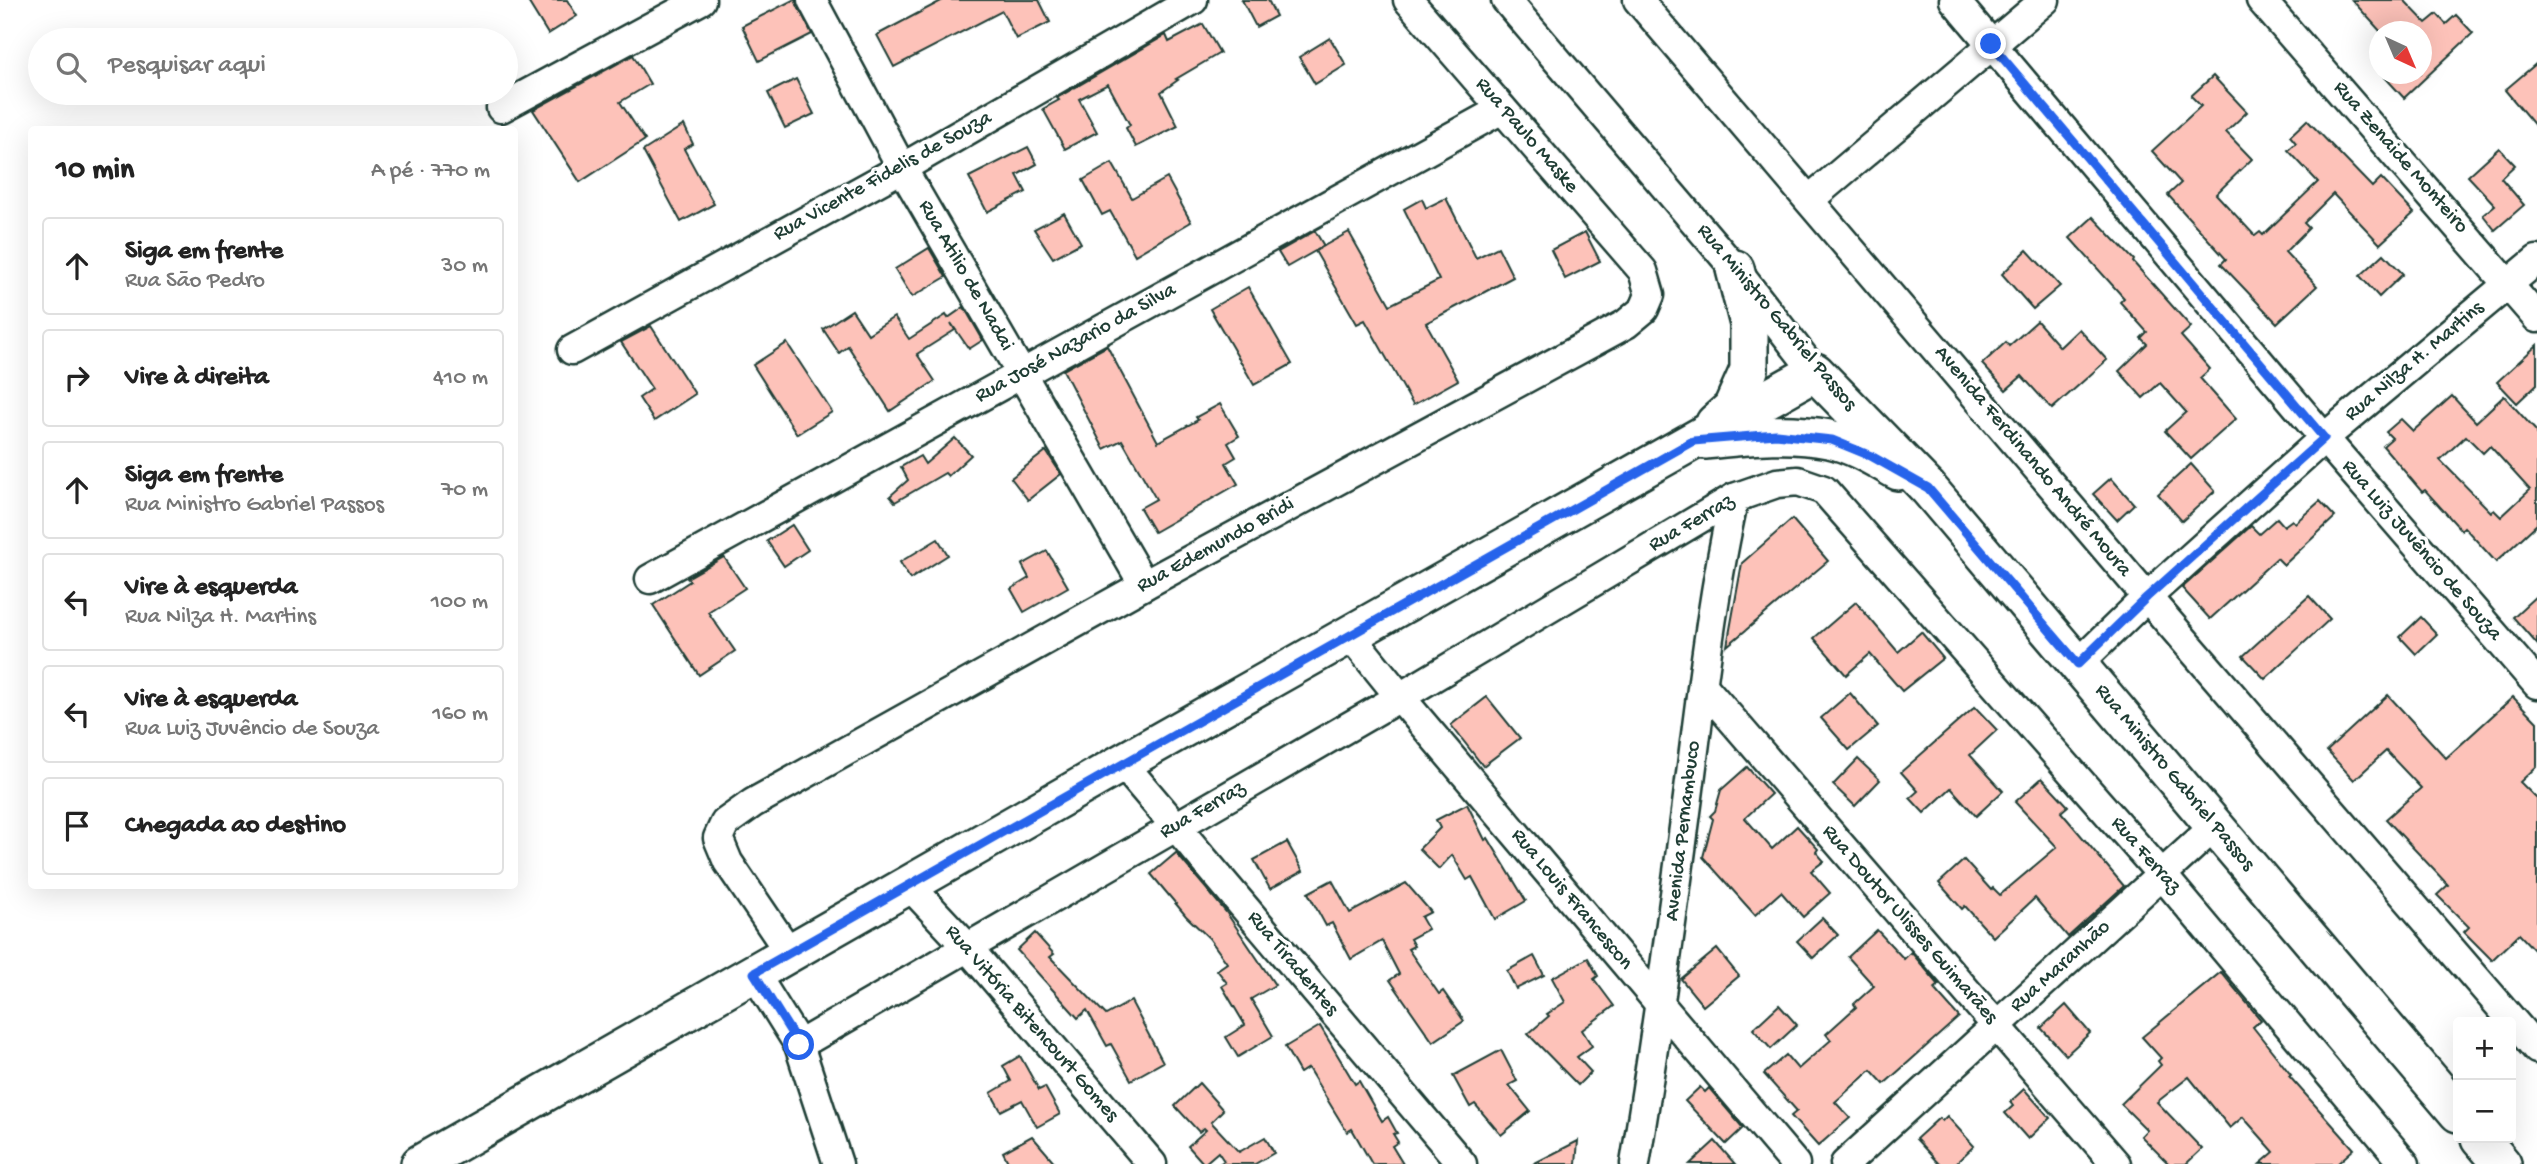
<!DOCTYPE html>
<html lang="pt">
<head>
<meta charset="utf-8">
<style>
	:root { --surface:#fff; --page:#f2f2f2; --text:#222; --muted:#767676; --line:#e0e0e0 }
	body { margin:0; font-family:"Gochi Hand",sans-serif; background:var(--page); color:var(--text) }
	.controls { position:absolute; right:21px; bottom:21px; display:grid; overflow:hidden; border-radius:7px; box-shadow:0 7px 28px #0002 }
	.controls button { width:63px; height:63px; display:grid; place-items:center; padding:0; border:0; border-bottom:2px solid var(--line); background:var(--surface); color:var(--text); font:35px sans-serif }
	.compass { position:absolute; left:2369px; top:21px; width:63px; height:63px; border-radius:50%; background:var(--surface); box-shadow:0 7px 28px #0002; rotate:136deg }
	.stop { position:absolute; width:21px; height:21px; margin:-16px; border:5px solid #2563eb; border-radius:50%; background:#fff }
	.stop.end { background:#2563eb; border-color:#fff; box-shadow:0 2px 7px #0008 }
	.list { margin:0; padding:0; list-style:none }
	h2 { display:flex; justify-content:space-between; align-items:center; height:91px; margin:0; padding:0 28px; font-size:30px }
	h2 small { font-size:23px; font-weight:400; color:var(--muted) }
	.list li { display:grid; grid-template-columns:46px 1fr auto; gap:21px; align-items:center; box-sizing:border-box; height:98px; margin:0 14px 14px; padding:0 14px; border:2px solid var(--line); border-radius:7px }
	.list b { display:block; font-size:26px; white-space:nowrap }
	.list p { margin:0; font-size:23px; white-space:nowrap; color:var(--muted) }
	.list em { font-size:23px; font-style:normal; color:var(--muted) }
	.icon { flex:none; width:38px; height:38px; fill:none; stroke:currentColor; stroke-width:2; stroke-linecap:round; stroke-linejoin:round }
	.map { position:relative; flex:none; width:2537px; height:1164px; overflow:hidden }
	.search { position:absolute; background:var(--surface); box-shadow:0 7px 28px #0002; left:28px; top:28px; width:490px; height:77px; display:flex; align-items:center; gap:18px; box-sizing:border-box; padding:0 24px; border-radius:38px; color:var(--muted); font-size:26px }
	.panel { position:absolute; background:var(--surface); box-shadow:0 7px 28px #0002; left:28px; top:126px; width:490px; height:763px; border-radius:7px }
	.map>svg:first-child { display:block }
	.building { fill:#fdc2b9; stroke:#1f3d34; stroke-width:2; fill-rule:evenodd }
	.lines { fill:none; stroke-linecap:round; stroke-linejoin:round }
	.minor-casing { stroke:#1f3d34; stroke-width:33 }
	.major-casing { stroke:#1f3d34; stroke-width:42 }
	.minor { stroke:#fff; stroke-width:28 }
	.major { stroke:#fff; stroke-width:37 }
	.route { stroke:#2563eb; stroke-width:9 }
	.labels { text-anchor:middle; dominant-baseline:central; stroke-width:7; stroke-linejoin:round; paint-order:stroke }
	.street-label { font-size:21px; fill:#1f3d34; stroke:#fff }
</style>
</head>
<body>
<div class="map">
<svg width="2537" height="1164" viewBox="0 0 2537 1164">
	<rect width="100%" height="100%" fill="#fff"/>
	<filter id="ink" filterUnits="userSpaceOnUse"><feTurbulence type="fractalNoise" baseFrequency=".0143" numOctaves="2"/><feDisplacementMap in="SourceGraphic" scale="14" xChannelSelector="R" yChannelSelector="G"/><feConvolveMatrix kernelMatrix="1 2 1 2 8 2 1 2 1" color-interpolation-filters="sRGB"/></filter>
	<g filter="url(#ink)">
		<!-- building -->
		<g class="building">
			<path d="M527,0H567L577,16L548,34Z"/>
			<path d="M793,0H795L812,34L759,61L742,26Z"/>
			<path d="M943,0H1039L1050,22L1016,39L1002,11L894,67L877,35Z"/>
			<path d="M1242,0H1268L1276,16L1256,27Z"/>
			<path d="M2352,0H2404L2426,23L2437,14L2446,24L2456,15L2473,33L2404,98L2382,74H2421V32H2381Z"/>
			<path d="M1203,24L1220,53L1176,79L1178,80L1161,92L1178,126L1136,147L1126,128L1130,125L1108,84L1079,99L1097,132L1065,149L1043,109L1059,100L1057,98L1166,35L1169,42Z"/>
			<path d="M1330,38L1346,65L1315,84L1299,57Z"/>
			<path d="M633,55L650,84L620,102L645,140L580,182L533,110Z"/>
			<path d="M2537,63V128L2505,90Z"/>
			<path d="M2213,76L2247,112L2226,132L2252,159L2216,194L2255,236L2260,232L2263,235L2318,182L2288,150L2296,143L2290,136L2307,120L2372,187L2381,178L2414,213L2380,244L2333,194L2304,223L2309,228L2285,252L2317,286L2277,323L2221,264L2226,259L2168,195L2181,183L2152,151L2201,106L2191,96Z"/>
			<path d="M796,79L814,114L785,128L768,93Z"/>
			<path d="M684,125L693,144L684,149L714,204L681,222L643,151Z"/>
			<path d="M1028,147L1037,164L1017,175L1026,192L987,212L969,177Z"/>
			<path d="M2499,148L2515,165L2501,178L2524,205L2495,230L2483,215L2495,205L2468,176Z"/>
			<path d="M1112,163L1132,198L1167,178L1191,222L1135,255L1110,211L1102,215L1083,180Z"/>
			<path d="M1446,198L1476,258L1498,247L1513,277L1426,323L1458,380L1413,405L1365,320L1357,324L1315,251L1349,232L1390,305L1439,280L1404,209L1422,199L1426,208Z"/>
			<path d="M1064,213L1081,243L1053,258L1034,229Z"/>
			<path d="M2093,217L2134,260L2133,262L2191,327L2181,336L2210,369L2200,378L2236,419L2191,459L2165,431L2186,412L2160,383L2143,398L2119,371L2147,344L2141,338L2147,332L2120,302L2124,298L2070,238Z"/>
			<path d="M1315,231L1324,246L1287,267L1278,252Z"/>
			<path d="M1585,232L1600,261L1565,279L1551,250Z"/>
			<path d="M929,248L946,277L912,297L895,269Z"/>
			<path d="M2027,250L2060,286L2033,309L2002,274Z"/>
			<path d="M2384,254L2403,274L2379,297L2360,276Z"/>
			<path d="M1248,287L1292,364L1254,385L1210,309Z"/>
			<path d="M964,307L983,340L969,349L951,323L955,330L917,354L935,381L890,411L848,346L839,353L823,329L852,310L868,334L894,317L909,339L946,315L948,318Z"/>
			<path d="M2037,321L2060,347L2079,329L2107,360L2052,409L2022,376L2006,390L1982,364L2006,342L2009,346Z"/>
			<path d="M651,326L695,394L654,421L639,398L652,389L621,342Z"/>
			<path d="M787,343L832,412L797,434L753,365Z"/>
			<path d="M2537,345V384L2517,403L2497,382Z"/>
			<path d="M1107,346L1158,442L1198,420L1196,417L1220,404L1239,436L1228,443L1236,457L1226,463L1238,484L1154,532L1140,508L1156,499L1122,440L1104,449L1063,370Z"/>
			<path d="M2452,396L2476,422L2504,396L2537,432V524L2496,562L2464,527L2461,530L2425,490L2422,492L2383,446L2392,438L2386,432L2401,419L2413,431ZM2466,436L2483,453L2490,446L2530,490L2501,517L2494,510L2491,512L2440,460Z"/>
			<path d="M955,438L971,455L948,476L945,473L895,502L890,496L908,480L901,467L920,456L925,464Z"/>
			<path d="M1046,451L1061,474L1028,500L1011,478Z"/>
			<path d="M2191,464L2215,491L2182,521L2158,494Z"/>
			<path d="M2111,478L2134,504L2117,520L2093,494Z"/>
			<path d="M2320,501L2335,517L2284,565L2277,558L2210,619L2182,588L2251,526L2259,534L2277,518L2284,526L2292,520L2295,523Z"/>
			<path d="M1792,519L1828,561L1727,646L1742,563Z"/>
			<path d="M792,525L808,550L784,566L767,541Z"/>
			<path d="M938,539L948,555L910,579L900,562Z"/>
			<path d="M1047,551L1068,587L1024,612L1011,589L1029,578L1022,565Z"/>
			<path d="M724,557L745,588L708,612L735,651L699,675L653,605L690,581L687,578Z"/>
			<path d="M2537,595V644L2513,617Z"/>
			<path d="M2309,596L2330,619L2265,679L2243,656Z"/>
			<path d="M1856,602L1898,652L1921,632L1943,658L1902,691L1870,654L1846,675L1814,638Z"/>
			<path d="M2421,617L2437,634L2416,654L2400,637Z"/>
			<path d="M1850,693L1878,726L1849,750L1821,718Z"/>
			<path d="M2388,695L2446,758L2513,697L2537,722V766L2520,782L2537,799V953L2519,934L2492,960L2464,932L2469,927L2437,895L2448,885L2386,819L2421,788L2386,751L2354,780L2327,751Z"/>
			<path d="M1487,697L1520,738L1483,766L1451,725Z"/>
			<path d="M1975,707L1997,730L1970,755L2003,791L1976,816L1951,788L1924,813L1910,798L1918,791L1901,772Z"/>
			<path d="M1858,759L1880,780L1855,806L1833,785Z"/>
			<path d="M1747,767L1771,794L1745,818L1772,849L1797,826L1818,849L1816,852L1824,861L1811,871L1830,893L1803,917L1781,892L1755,915L1703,857L1713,819L1710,816L1715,811L1721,790Z"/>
			<path d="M2042,778L2068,806L2061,812L2124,886L2068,937L2035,898L1993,937L1965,906L1962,909L1939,883L1964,860L1991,890L1993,888L2000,895L2057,847L2015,802Z"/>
			<path d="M1467,804L1485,840L1488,838L1526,901L1495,919L1472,877L1467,880L1452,855L1439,869L1419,849L1440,828L1436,820Z"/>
			<path d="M1287,842L1303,871L1270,889L1254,860Z"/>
			<path d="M1176,853L1226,912L1275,985L1251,999L1273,1036L1238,1057L1226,1037L1245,1025L1222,986L1227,983L1217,970L1227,963L1209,938L1186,916L1151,874Z"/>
			<path d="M1332,880L1350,913L1406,883L1431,912L1421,917L1428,929L1410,939L1414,946L1408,949L1439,994L1443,991L1464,1021L1433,1042L1390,980L1399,974L1382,941L1351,959L1332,923L1326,926L1308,893Z"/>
			<path d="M1822,918L1838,935L1813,958L1797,941Z"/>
			<path d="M1877,930L1904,959L1911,952L1939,985L1934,989L1959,1017L1884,1084L1871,1070L1835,1102L1850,1118L1818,1146L1791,1116L1797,1111L1764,1074L1786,1055L1798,1069L1831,1040L1826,1034L1856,1007L1854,1004L1874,986L1848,957Z"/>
			<path d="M1035,933L1054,954L1050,957L1106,1015L1131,1001L1163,1062L1131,1080L1111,1044L1107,1046L1087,1010L1078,1018L1017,950Z"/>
			<path d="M1717,949L1739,976L1703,1006L1681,979Z"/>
			<path d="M1534,956L1544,975L1516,989L1507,971Z"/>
			<path d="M1588,958L1598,976L1594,979L1614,1006L1582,1030L1592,1046L1577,1057L1591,1072L1578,1085L1528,1034L1549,1016L1547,1014L1565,1002L1552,978Z"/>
			<path d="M2221,972L2261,1020L2253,1027L2291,1075L2289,1076L2354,1149L2337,1164H2260L2274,1152L2243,1117L2230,1128L2189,1077L2157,1102L2202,1149L2186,1164H2169L2141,1136L2147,1130L2121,1104L2161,1065L2158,1061L2161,1058L2142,1037Z"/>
			<path d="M1779,1005L1797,1025L1771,1049L1753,1029Z"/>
			<path d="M2066,1005L2090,1033L2066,1055L2041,1028Z"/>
			<path d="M1320,1026L1355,1084L1359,1081L1382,1121L1388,1117L1397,1133L1393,1134L1398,1142L1392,1146L1403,1164H1372L1352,1129L1347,1132L1308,1068L1300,1073L1285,1047Z"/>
			<path d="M1501,1050L1517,1081L1509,1085L1530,1111L1501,1135L1475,1104L1470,1107L1453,1076Z"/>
			<path d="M1020,1056L1039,1090L1045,1087L1060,1114L1037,1127L1022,1100L1001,1111L991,1093L1011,1081L1003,1066Z"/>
			<path d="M1199,1083L1223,1110L1211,1122L1239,1152L1265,1137L1274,1153L1255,1164H1219L1224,1161L1218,1152L1204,1164L1188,1146L1206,1130L1204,1128L1199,1132L1175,1106Z"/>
			<path d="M1700,1087L1705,1092L1709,1088L1743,1128L1726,1144L1685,1101Z"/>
			<path d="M2024,1089L2050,1118L2028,1139L2005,1113L2013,1106L2010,1102Z"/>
			<path d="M1947,1116L1974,1146L1955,1164H1939L1916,1139L1939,1118L1942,1121Z"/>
			<path d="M1032,1136L1056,1164H1009L1003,1152Z"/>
			<path d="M1578,1141L1576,1164H1533Z"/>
			<path d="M1715,1141L1735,1164H1690Z"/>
		</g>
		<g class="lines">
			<!-- minor casing -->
			<g class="minor-casing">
				<g id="minor">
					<path d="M812,0L902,168L1144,585"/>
					<path d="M1506,0L1735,269L1815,372"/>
					<path d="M1638,0L2147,597L2537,1049"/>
					<path d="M1954,0L2324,438L2537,684"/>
					<path d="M2261,0L2537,318"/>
					<path d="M501,108L701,0"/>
					<path d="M1809,200L2045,0"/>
					<path d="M572,350L902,168L1193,0"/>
					<path d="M650,579L1502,109"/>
					<path d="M1350,635L1400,697L1795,1164"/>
					<path d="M2078,664L2147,597L2324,438L2537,260"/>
					<path d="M1703,686L2116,1164"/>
					<path d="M1122,763L1462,1164"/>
					<path d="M909,885L968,948L1152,1164"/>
					<path d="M789,952L728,862L718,838L725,823L753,803L1144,585L1626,324L1644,309L1650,295L1643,271L1408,0"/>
					<path d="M754,973L799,1045L838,1164"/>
					<path d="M799,1045L1400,697L1734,498L1777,483L1798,481L1824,490L2163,876L2405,1164"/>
					<path d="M1635,1164C1655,1042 1672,919 1688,797C1701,697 1712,596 1734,498"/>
					<path d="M1845,1164L2215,826"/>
				</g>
			</g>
			<!-- major casing -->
			<g class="major-casing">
				<g id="major">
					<path d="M1715,423L1732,408L1749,370V324L1735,269"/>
					<path d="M1705,440C1747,436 1788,431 1829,439C1853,444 1877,459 1898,471"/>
					<path d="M2480,1138L2502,1164"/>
					<path d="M420,1164L1122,763L1815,372L1928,488L2458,1113"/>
				</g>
			</g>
			<!-- minor -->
			<use href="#minor" class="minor"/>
			<!-- major -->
			<use href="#major" class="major"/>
		</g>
	</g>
	<g class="lines" filter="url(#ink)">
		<!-- route -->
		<path class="route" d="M799,1045L754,973L1693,441L1776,434L1832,440L1871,456L1928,488L2078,664L2147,597L2324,438L1991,44"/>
	</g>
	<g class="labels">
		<!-- street labels -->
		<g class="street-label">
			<text transform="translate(1526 136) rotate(49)">Rua Paulo Maske</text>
			<text transform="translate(2400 158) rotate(49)">Rua Zenaide Monteiro</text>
			<text transform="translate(883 177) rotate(-29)">Rua Vicente Fidelis de Souza</text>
			<text transform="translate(965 276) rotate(60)">Rua Atilio de Nadai</text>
			<text transform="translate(1776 318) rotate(50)">Rua Ministro Gabriel Passos</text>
			<text transform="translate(1076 344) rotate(-29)">Rua José Nazario da Silva</text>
			<text transform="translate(2415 362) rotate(-40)">Rua Nilza H. Martins</text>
			<text transform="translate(2032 462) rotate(50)">Avenida Ferdinando André Moura</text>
			<text transform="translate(1692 524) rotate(-30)">Rua Ferraz</text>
			<text transform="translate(1216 546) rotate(-29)">Rua Edemundo Bridi</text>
			<text transform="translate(2421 551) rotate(49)">Rua Luiz Juvêncio de Souza</text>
			<text transform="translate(2174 778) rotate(50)">Rua Ministro Gabriel Passos</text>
			<text transform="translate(1203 811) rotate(-30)">Rua Ferraz</text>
			<text transform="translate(1684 831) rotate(-83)">Avenida Pernambuco</text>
			<text transform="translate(2145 856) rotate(49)">Rua Ferraz</text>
			<text transform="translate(1571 900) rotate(50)">Rua Louis Francescon</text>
			<text transform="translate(1909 925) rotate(49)">Rua Doutor Ulisses Guimarães</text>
			<text transform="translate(1292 964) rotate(50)">Rua Tiradentes</text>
			<text transform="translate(2061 967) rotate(-42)">Rua Maranhão</text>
			<text transform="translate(1031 1024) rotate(49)">Rua Vitória Bitencourt Gomes</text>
		</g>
	</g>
</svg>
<div class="controls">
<button>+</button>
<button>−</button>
</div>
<svg class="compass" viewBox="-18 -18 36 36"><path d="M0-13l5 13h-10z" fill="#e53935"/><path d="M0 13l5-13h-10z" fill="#767676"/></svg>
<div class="stop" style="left:799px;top:1045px"></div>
<div class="stop end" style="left:1991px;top:44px"></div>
<div class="search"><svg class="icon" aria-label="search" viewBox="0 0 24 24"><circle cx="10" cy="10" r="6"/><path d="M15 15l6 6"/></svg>Pesquisar aqui</div>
<section class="panel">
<h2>10 min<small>A pé · 770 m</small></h2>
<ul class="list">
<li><svg class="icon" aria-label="ahead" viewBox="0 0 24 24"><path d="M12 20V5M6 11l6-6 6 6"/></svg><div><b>Siga em frente</b><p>Rua São Pedro</p></div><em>30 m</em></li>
<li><svg class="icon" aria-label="right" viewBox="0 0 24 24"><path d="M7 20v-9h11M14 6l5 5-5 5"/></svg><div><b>Vire à direita</b></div><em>410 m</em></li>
<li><svg class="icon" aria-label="ahead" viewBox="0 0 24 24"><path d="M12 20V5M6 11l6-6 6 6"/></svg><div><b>Siga em frente</b><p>Rua Ministro Gabriel Passos</p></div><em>70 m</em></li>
<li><svg class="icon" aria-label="left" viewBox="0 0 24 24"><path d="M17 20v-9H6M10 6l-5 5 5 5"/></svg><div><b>Vire à esquerda</b><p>Rua Nilza H. Martins</p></div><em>100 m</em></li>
<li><svg class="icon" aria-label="left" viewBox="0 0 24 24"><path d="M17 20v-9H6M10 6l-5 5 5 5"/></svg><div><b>Vire à esquerda</b><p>Rua Luiz Juvêncio de Souza</p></div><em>160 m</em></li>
<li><svg class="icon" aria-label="arrive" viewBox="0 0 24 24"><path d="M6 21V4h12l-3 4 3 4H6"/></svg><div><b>Chegada ao destino</b></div></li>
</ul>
</section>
</div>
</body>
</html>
